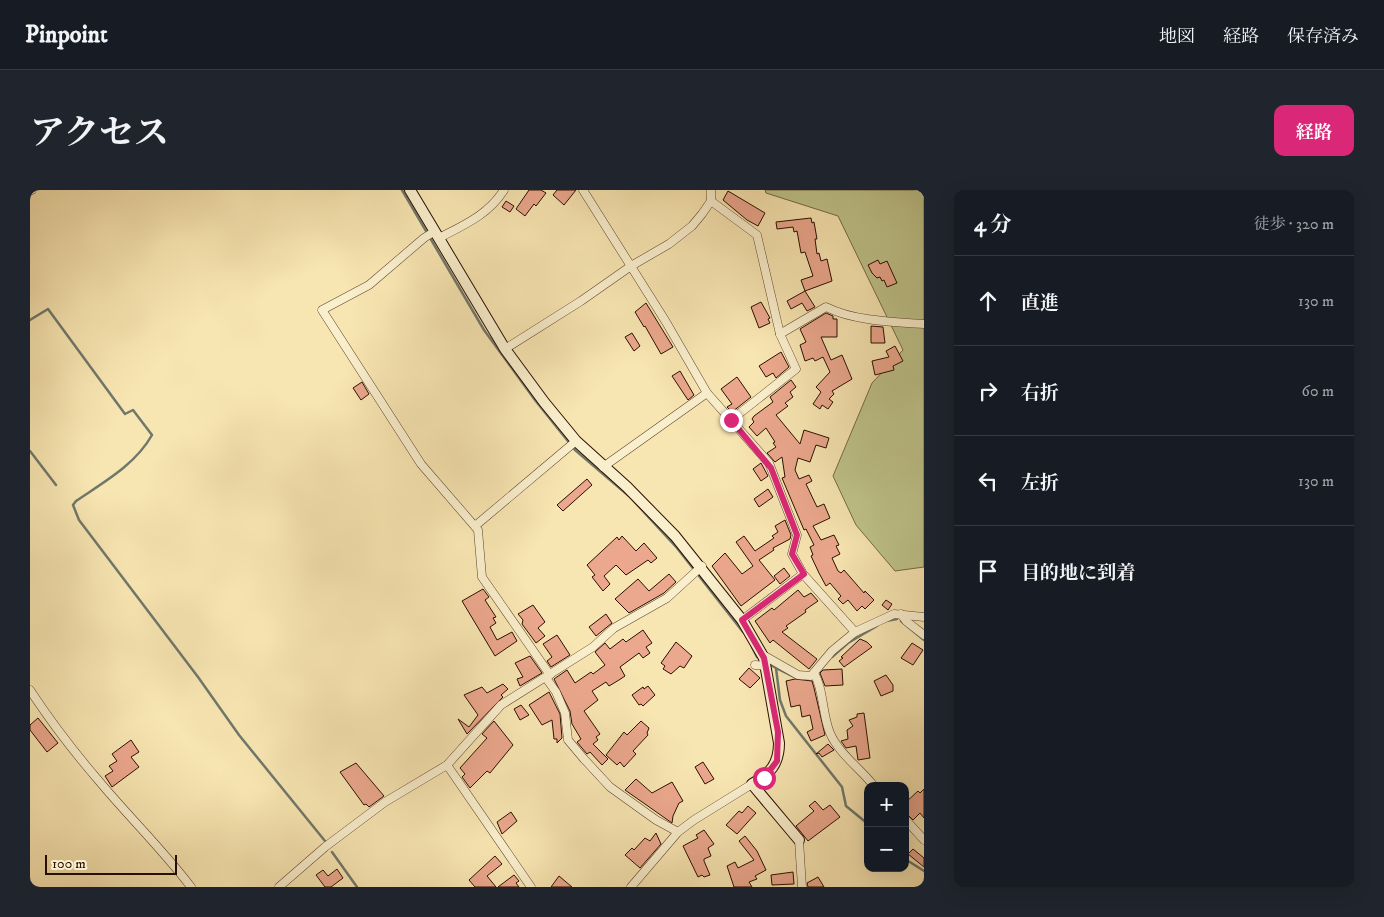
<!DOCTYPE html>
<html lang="ja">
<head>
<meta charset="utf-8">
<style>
	:root { --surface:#171b24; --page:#20242c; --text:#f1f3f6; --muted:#9ea1a6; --line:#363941; --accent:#db2777 }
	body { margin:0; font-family:"IM FELL DW Pica","Noto Serif JP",serif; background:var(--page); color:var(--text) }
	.controls { position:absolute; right:15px; bottom:15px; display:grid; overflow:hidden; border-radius:10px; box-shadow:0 5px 20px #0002 }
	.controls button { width:45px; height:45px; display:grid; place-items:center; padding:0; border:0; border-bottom:1px solid var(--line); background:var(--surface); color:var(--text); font:25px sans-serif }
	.scale { position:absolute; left:15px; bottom:12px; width:132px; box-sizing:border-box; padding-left:5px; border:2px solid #2a0e00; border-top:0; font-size:14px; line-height:18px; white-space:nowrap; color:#2a0e00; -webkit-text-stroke:4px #faefcd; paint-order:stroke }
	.stop { position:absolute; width:15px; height:15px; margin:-11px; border:4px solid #db2777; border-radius:50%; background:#fff }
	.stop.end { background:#db2777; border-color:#fff; box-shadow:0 1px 5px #0008 }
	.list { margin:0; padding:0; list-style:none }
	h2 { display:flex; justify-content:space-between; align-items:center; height:65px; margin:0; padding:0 20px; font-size:21px }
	h2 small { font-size:16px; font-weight:400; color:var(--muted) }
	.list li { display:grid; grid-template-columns:32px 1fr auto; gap:15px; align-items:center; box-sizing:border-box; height:90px; padding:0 20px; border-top:1px solid var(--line) }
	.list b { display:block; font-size:19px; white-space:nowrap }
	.list em { font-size:16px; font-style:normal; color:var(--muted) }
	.icon { flex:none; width:28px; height:28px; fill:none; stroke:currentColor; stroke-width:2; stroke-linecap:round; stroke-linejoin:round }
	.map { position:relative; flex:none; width:894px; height:697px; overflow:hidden; border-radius:10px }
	header { display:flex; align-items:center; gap:30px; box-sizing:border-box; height:70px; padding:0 25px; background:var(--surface); border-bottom:1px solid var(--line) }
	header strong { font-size:24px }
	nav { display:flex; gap:28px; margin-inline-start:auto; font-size:18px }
	.intro { display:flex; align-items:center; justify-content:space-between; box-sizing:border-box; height:120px; padding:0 30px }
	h1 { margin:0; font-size:35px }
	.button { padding:12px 22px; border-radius:10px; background:var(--accent); color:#fff; font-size:18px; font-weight:700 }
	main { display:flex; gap:30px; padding:0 30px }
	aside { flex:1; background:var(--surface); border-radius:10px; box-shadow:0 5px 20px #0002 }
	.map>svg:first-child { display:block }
	.green { fill:#bfc48b; stroke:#746946 }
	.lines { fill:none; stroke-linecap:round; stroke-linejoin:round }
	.stream { stroke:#70786b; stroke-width:2.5 }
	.building { fill:#eca88e; stroke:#2a0e00 }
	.street-casing { stroke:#5e442c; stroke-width:9 }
	.secondary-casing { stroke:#2a0e00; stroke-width:12 }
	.street { stroke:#faefcd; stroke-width:8 }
	.secondary { stroke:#faefcd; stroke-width:10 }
	.route { stroke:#db2777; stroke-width:6 }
</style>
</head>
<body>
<header>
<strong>Pinpoint</strong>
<nav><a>地図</a><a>経路</a><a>保存済み</a></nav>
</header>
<div class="intro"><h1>アクセス</h1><a class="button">経路</a></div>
<main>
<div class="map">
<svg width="894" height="697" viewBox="0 0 894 697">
	<rect width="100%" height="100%" fill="#f8e6b2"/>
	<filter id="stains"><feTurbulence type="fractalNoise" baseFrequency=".004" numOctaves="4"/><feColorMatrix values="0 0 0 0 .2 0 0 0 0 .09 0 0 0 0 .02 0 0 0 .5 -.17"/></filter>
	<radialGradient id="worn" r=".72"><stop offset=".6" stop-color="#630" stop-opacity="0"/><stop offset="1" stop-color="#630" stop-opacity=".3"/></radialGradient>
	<!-- green -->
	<path class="green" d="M735,0H894V377L865,381L826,335L803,286L842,193L873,160L808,26L736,3Z"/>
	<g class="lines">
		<!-- stream -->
		<g class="stream">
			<path d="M372,0L454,140L505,210L545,260L600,307L647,358L713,442"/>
			<path d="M0,130L18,119L95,224L103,220L122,245C105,275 74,292 46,311L43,315L49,330L168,487L209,545L295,651"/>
			<path d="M0,261L26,295"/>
			<path d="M856,431L867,429"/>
			<path d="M871,431L894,450"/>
			<path d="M722,457L727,467L730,469"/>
			<path d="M802,467L818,453L847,436"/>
			<path d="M739,474L746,478L750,510L756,526L812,597L816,616L838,634"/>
			<path d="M746,478L764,487"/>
			<path d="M302,662L327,697"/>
			<path d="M875,669L894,681"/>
		</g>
	</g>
	<!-- building -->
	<g class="building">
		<path d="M499,0H511L516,3L506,16L504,14L495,26L486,19Z"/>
		<path d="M527,0H546L534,15L523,5Z"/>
		<path d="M698,1L735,23L728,36L717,30L693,10Z"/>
		<path d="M476,11L484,16L480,22L472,17Z"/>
		<path d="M781,28L782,33L784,32L787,49H785L787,64L789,63L791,71L797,69L802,91L775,101L771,90L783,86L775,62L771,63L767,41L764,42L763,37L747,39L746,32Z"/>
		<path d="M848,70L850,74L857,71L867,93L857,97L854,90L852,91L850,87L847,88L842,83L838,75Z"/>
		<path d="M775,101L785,117L777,121L772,113L761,119L757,111Z"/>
		<path d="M731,112L740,128L738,129L740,133L729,138L721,117Z"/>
		<path d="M616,113L643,157L631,164L615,136L614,137L605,122Z"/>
		<path d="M796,123L803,126V129H807V147H791L801,170L812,165L822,189L802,201L804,204L799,209L803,212L798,219L792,215L790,219L783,214L791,202L786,197L800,182L793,167L785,171L783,168L775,171L770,155L776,152L770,139Z"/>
		<path d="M841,136L853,137L855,153H841Z"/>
		<path d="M602,143L610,156L604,161L595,147Z"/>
		<path d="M865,156L873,171L863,176L864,180L845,185L842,171L859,167L856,161Z"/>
		<path d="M751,162L759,177L746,188L743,183L736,187L729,176Z"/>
		<path d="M650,181L664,205L658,210L642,186Z"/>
		<path d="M707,187L721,207L702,222L697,217L702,214L691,199Z"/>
		<path d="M761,190L766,197L760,202L763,207L755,213L758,216L746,225L770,254L774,240L799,248L796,258L786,255L780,272L768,268L765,280L769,289L779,285L782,291L776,294L787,317L794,314L800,328L783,336L791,350L804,345L809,355L806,356L810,364L802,368L808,381L811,383L814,380L834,403L835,401L844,410L835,419L832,416L827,421L818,410L813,414L808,409L811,406L800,393L796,396L789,383L781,366L783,365L780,357L784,355L776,339L774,340L752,288L755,287L752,267L745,272L737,263L746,257L743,253L745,252L736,238L727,246L719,237L724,232L722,229L724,226L743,212L740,207Z"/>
		<path d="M332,192L339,204L331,210L323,198Z"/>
		<path d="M731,273L738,286L731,291L723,279Z"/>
		<path d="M557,289L562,295L533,321L527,315Z"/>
		<path d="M738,299L743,307L729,317L724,309Z"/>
		<path d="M755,330L761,345L760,349L743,358L744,360L729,370L745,390L711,416L682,376L695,363L712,384L723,376L706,352L714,346L725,361L744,348L742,346L748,342L745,336Z"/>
		<path d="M592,346L606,361L614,353L627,368L621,373L618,370L596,385L586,375L574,386L580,394L573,401L562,387L565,385L557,375L587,347L589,350Z"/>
		<path d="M754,378L760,386L750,394L744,386Z"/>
		<path d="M639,384L646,392L634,403L599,423L585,409L608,389L619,401Z"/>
		<path d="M453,399L459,407L455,410L466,427L463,428L466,433L460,437L467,450L482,442L487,451L465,466L432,411Z"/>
		<path d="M768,400L774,407L781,403L788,411L775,420L776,422L756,436L758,438L752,442L787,469L779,479L743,450L740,453L725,431L742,418L744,420Z"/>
		<path d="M856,410L862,414L858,420L852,415Z"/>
		<path d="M503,415L515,432L508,438L515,446L506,453L492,434L493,430L488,424Z"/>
		<path d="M576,424L582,433L566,446L559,437Z"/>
		<path d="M613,440L622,453L616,457L620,463L613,468L609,463L590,477L595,486L589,490L579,496L576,492L562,501L568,510L554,521L570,544L566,547L568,550L563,554L578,569L572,575L560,562L557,564L547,552L551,549L542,534L540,521L524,489L537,480L545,493L561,482L563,484L575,475L565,462L575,453L580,459L593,449L596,452Z"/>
		<path d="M527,445L540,465L521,477L517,471L522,467L513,454Z"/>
		<path d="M830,449L837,452L842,457L814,477L809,471L813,468L811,467Z"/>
		<path d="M646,452L662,466L654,478L650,476L641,484L633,479L635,476L631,473Z"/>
		<path d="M882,453L893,460L883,475L871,468Z"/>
		<path d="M500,466L512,483L490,496L487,489L493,487L485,473Z"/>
		<path d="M719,478L730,488L720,498L709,489Z"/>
		<path d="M812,479L813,495L795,496L790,483L793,480Z"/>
		<path d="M856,485L863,495V501L851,506L844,491Z"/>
		<path d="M765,489L782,491L784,498L795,545L781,551L777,542L783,539L780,525L772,527L770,515L761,517L756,491Z"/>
		<path d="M473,494L478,499L471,505L473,507L437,544L428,529L439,537L448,525L434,505L452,497L457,503Z"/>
		<path d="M618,496L625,505L613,516L611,514L609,515L602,505L613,497L614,499Z"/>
		<path d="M519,502L530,524L532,548L527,553V549H524L522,530L512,535L499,515Z"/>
		<path d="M491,515L499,525L490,530L484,519Z"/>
		<path d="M834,523L840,568L828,570L826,556L816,558L811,551L818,549L817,540L823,536L819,530L827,527V524Z"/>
		<path d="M8,528L28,553L17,562L0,540V535Z"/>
		<path d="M464,531L483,555L460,583L457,581L440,598L432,587L435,584L430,578L457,548L452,544Z"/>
		<path d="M611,531L619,538L617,543L618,545L603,561L606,564L594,577L590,572L587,575L576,565L594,542L597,545Z"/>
		<path d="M101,550L109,562L101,567L109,577L82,597L75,586L83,581L79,576L87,571L82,564Z"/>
		<path d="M798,554L804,560L792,567L789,563L786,564Z"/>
		<path d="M673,572L684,589L675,594L665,577Z"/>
		<path d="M326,573L354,606L339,617L336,614L334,615L310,582Z"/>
		<path d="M606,589L622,603L642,592L653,611L649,613L643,626L642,633L595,600Z"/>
		<path d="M894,599V628L890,623L883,630L875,622V613L888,601L890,603Z"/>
		<path d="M785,611L793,620L800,615L810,627L778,651L766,636L784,621L779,616Z"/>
		<path d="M718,616L726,623L707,644L696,635L709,621L712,623Z"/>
		<path d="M481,622L487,631L472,644L467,632Z"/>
		<path d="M674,640L684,654L678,658L681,666L674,669V671L680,685L674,687L672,685L668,687L653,656L668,648L666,645Z"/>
		<path d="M626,643L631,654L610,678L595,665L602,658L604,660L615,648L620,651Z"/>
		<path d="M715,646L727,661L736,680L725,686L727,689L719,692L722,697H704L697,676L705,672L708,678L724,670L709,651Z"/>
		<path d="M883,659L894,668V677L878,664Z"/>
		<path d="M465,666L472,674L457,686L466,697H445L439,690Z"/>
		<path d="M307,679L313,688L301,697H295L286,685L293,680L298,686Z"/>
		<path d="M763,682L764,694L742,695L741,685Z"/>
		<path d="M484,685L489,691L486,693L489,697H468Z"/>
		<path d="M529,686L542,697H521Z"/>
		<path d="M788,687L794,697H778L777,693Z"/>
	</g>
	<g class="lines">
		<!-- street casing -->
		<g class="street-casing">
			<g id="street">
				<path d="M553,0L636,132L677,203L739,273L767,345L762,364L773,384L825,442"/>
				<path d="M0,1L2,0"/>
				<path d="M681,11L727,45L750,144"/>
				<path d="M405,41L394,48L339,95L292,120L391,274L448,340L452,387L520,485"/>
				<path d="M409,48C434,35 458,25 474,0"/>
				<path d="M475,159L551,111L601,76L639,54L662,36L672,24L681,11V0"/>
				<path d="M701,230L766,179L750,144L796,117C824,131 863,132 894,134"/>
				<path d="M573,277L677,203"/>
				<path d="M445,336L546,251"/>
				<path d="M871,424L876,431L894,445"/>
				<path d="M712,430L773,384"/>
				<path d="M733,465L768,485L781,486L802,461L825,442L864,424L894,427"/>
				<path d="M725,475L736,476"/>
				<path d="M784,483C794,500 792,524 800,543C809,564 830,578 844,596"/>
				<path d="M516,488L526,502L535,523L538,550L554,569L580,597L626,630L648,642"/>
				<path d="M0,500C21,532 44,562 69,591C99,627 133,660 161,697"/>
				<path d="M417,575L501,697"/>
				<path d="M875,629L894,650"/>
				<path d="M769,650L772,697"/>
				<path d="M249,697L295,657L355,612L417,575L471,515L563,457L584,438L637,408L672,376"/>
				<path d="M601,697L648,642L664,630L722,594"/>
			</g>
		</g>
		<!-- secondary casing -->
		<g class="secondary-casing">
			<path id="secondary" d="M380,0L475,159L514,212L546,251L597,297L645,346L712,430L734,468L749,553C749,574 740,584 722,594L769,650"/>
		</g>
		<!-- street -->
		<use href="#street" class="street"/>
		<!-- secondary -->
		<use href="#secondary" class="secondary"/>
	</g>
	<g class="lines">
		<!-- route -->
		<path class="route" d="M701,230L741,278L767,345L762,364L774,384L712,430L734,468L748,542L747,571L734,588"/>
	</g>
	<rect width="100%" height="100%" filter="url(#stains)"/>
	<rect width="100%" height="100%" fill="url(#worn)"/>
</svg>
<div class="controls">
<button>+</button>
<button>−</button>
</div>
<div class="scale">100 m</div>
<div class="stop" style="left:734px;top:588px"></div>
<div class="stop end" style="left:701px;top:230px"></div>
</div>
<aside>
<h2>4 分<small>徒歩 · 320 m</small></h2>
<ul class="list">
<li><svg class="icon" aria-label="ahead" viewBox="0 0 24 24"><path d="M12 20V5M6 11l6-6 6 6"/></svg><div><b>直進</b></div><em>130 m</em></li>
<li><svg class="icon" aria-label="right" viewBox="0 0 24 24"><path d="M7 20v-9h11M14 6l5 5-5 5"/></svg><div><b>右折</b></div><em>60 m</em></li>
<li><svg class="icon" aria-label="left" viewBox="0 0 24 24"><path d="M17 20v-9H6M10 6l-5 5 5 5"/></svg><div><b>左折</b></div><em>130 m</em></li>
<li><svg class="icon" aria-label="arrive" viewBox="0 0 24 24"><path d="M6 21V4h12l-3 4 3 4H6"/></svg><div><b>目的地に到着</b></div></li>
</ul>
</aside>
</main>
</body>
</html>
